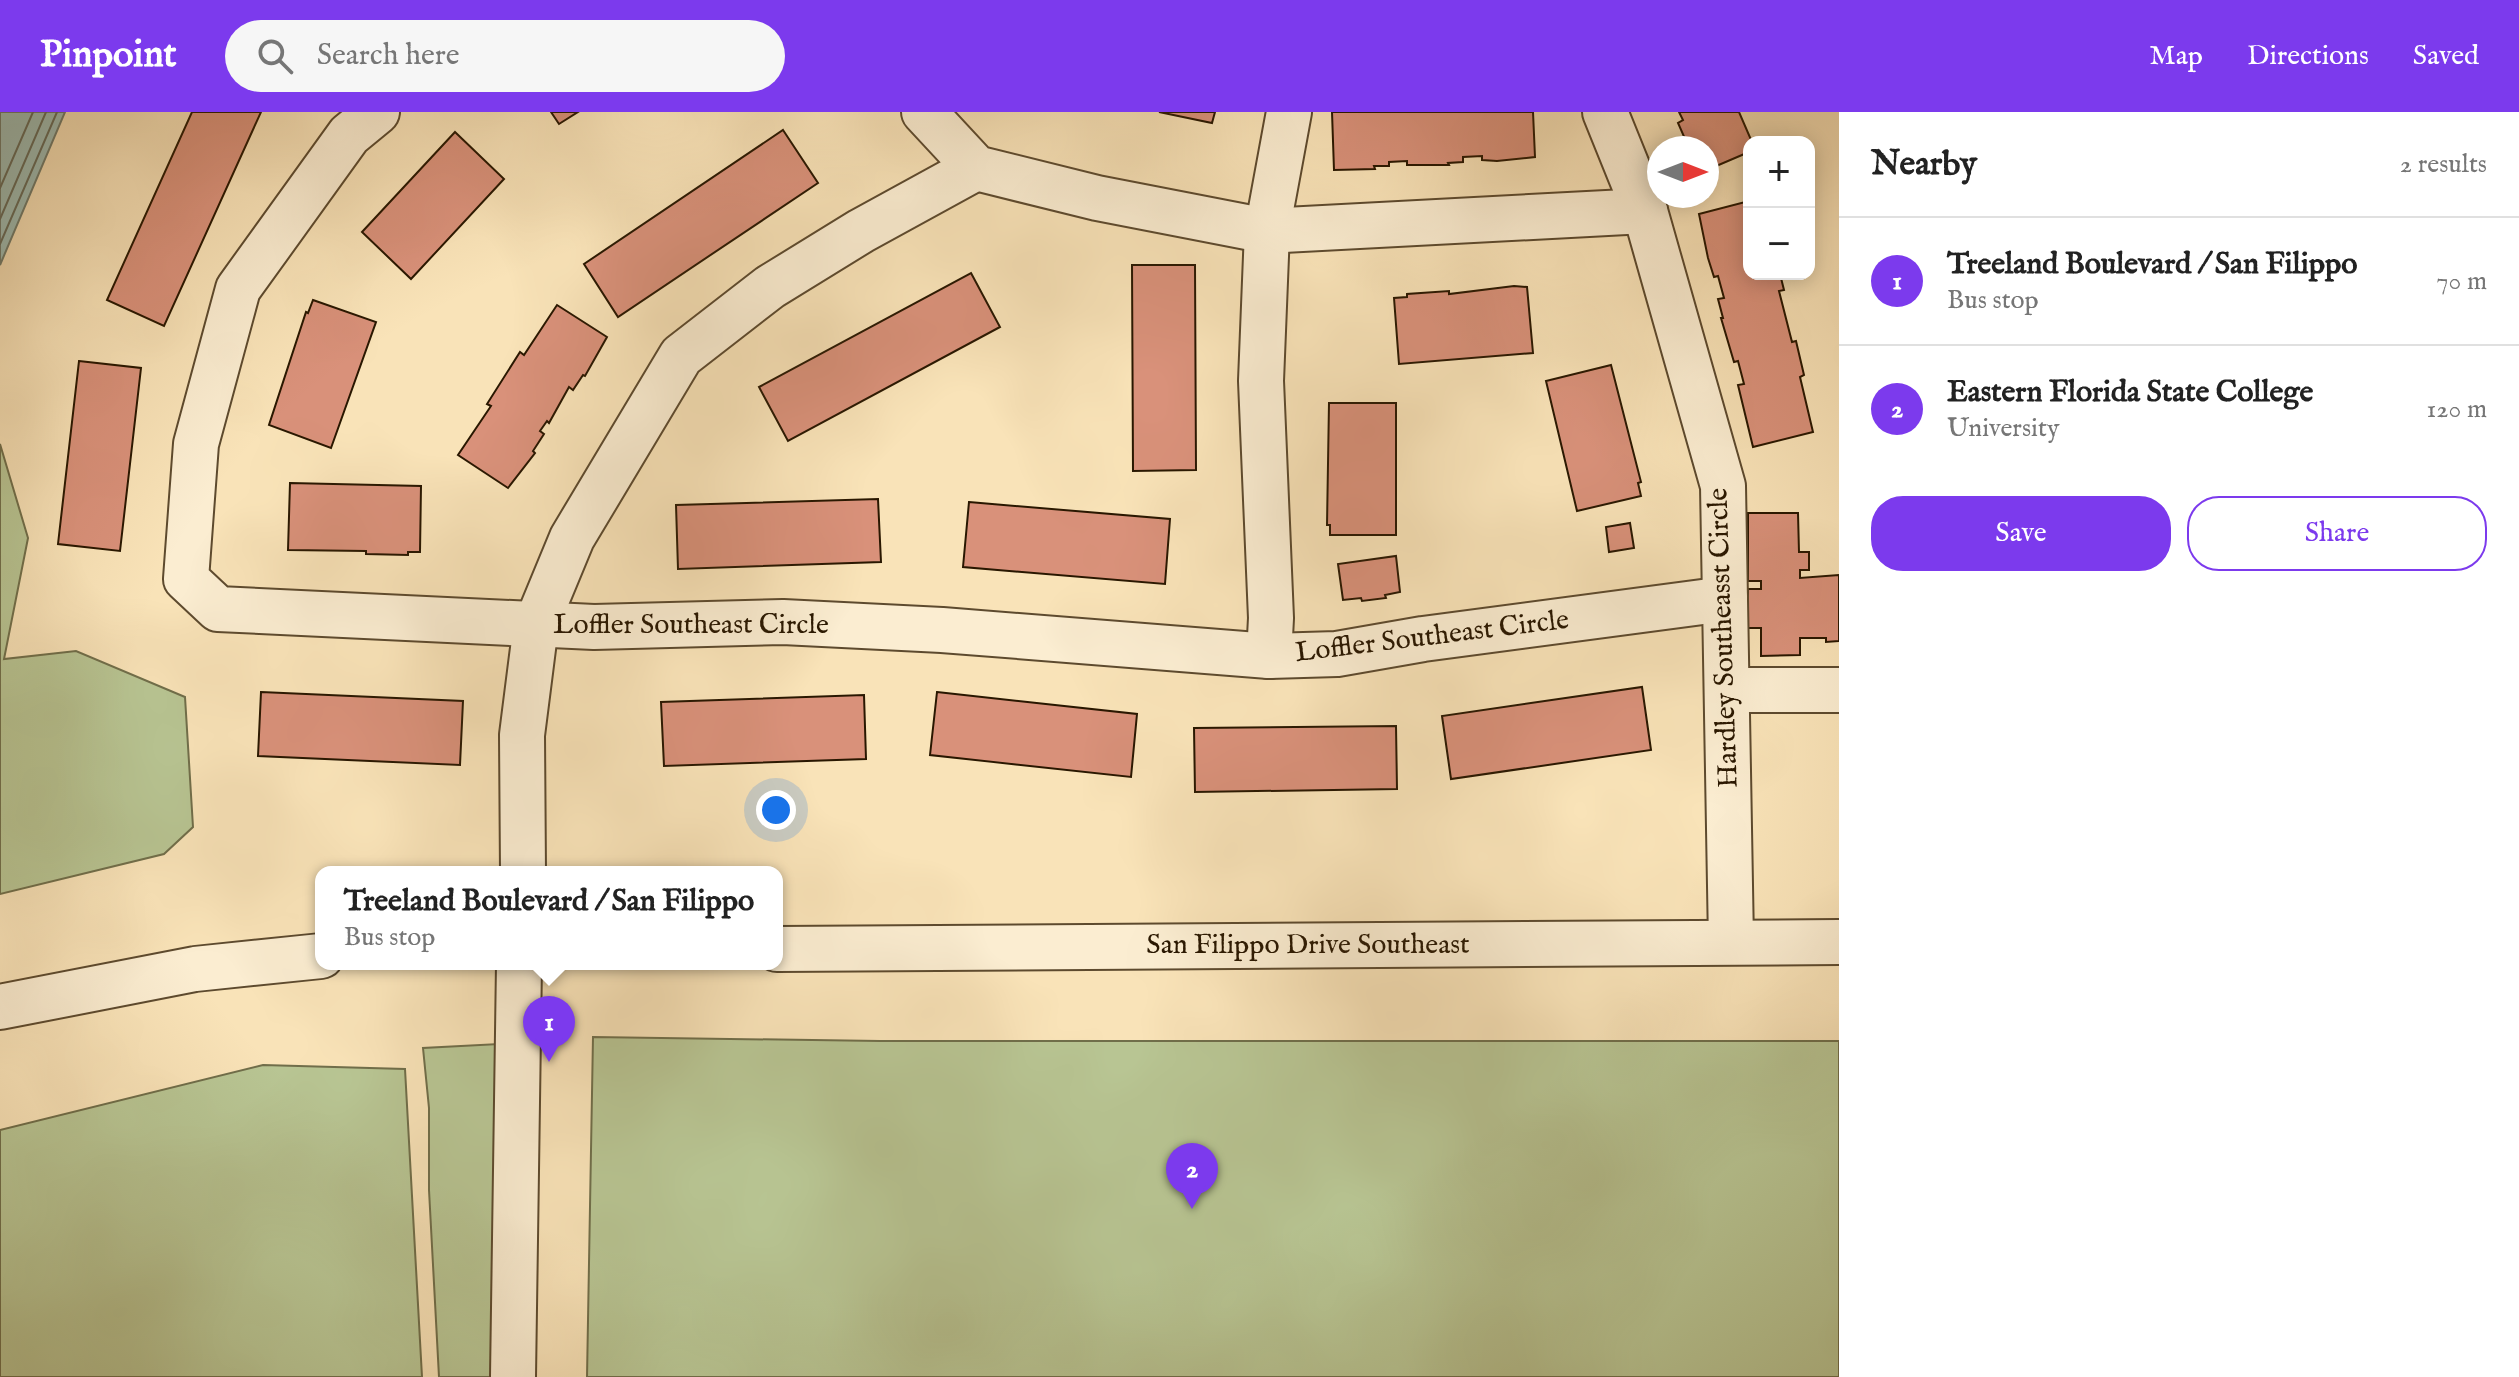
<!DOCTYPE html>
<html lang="en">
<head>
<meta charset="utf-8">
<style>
	:root { --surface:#fff; --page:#f6f6f6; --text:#222; --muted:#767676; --line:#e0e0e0; --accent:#7c3aed }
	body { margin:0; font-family:"IM FELL English",serif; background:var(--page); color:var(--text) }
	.controls { position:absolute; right:24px; top:24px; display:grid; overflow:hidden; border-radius:16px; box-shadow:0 4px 20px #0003 }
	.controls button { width:72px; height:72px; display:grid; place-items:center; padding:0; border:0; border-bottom:2px solid var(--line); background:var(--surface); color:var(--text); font:40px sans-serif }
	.compass { position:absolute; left:1647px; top:24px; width:72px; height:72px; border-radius:50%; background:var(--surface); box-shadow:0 4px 20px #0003; rotate:90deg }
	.you { position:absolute; left:776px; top:698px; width:28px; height:28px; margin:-20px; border:6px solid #fff; border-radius:50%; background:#1a73e8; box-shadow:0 0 0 12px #1a73e833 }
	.badge { display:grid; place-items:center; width:52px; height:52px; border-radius:50%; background:var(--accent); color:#fff; font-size:26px; font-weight:700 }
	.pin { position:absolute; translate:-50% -66px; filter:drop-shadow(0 2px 4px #0008) }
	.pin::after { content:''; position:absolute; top:42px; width:28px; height:24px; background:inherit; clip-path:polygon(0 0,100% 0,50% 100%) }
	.popup { position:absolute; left:315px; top:754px; width:468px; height:104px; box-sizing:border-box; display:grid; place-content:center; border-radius:16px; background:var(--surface); filter:drop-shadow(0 2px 6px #0005); font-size:26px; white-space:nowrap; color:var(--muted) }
	.popup b { font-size:30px; color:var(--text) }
	.popup::after { content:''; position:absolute; left:50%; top:100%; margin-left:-16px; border:16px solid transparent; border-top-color:var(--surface) }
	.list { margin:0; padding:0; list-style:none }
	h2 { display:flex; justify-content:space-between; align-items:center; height:104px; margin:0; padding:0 32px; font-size:34px }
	h2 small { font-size:26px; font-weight:400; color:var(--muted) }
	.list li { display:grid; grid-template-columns:52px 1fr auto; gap:24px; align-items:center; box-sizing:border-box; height:128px; padding:0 32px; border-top:2px solid var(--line) }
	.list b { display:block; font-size:30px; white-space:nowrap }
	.list p { margin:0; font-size:26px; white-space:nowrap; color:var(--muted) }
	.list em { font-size:26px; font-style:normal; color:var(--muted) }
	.actions { display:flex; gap:16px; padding:24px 32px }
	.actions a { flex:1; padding:18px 0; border:2px solid var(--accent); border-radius:32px; text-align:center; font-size:28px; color:var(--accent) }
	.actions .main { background:var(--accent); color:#fff }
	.icon { flex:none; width:44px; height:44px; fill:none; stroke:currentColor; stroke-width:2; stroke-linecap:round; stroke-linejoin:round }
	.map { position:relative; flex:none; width:1839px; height:1265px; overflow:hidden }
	header { display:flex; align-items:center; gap:48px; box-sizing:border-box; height:112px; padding:0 40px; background:var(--accent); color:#fff }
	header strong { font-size:38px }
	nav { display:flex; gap:44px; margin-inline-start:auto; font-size:28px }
	.search { width:560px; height:72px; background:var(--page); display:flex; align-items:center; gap:20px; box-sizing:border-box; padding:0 28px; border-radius:44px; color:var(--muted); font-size:30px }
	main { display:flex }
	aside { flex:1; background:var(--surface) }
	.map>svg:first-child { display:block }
	.green { fill:#b8c593; stroke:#706e4a; stroke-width:2 }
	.water { fill:#9ebdb4; stroke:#6f7b6c; stroke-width:2 }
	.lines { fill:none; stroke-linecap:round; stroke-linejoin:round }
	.shore { stroke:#646a5a; stroke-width:2 }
	.building { fill:#d9917a; stroke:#291700; stroke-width:2 }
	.minor-casing { stroke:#5d4a2e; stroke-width:48 }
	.minor { stroke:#fbedd1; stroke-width:44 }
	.labels { text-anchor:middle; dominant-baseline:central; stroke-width:6; stroke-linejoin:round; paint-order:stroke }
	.street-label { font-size:28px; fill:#291700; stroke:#fbedd1 }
</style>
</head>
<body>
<header>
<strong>Pinpoint</strong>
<div class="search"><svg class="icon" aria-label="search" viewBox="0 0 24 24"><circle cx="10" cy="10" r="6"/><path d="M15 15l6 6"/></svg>Search here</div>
<nav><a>Map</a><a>Directions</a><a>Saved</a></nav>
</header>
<main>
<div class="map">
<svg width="1839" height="1265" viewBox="0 0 1839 1265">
	<rect width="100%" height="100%" fill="#f9e3b8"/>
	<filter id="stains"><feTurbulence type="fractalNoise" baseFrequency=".0025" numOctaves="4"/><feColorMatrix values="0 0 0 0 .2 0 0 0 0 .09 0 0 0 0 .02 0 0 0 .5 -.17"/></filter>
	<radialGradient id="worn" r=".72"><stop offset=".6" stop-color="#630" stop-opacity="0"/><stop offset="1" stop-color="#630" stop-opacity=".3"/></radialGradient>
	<!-- green -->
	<g class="green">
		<path d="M0,332L28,426L4,547L76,539L185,585L193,715L164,742L0,782Z"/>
		<path d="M593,925L880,929H1839V1265H587Z"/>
		<path d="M499,932L494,1265H439L429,1078V996L423,936Z"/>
		<path d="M263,953L405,957L422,1265H0V1018Z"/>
	</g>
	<!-- water -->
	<path class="water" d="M0,0H65L0,153Z"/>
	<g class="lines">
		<!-- shore -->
		<g class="shore">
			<path d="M0,76L33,0"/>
			<path d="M0,107L46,0"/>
			<path d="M0,132L57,0"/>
		</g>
	</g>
	<!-- building -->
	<g class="building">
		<path d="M192,0H261L164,214L107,188Z"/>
		<path d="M551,0H578L559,12Z"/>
		<path d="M1159,0H1215L1212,11Z"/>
		<path d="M1332,0H1533L1535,45L1497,49L1482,48V44L1463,45V50L1448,51L1449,53H1407V49L1389,50V54H1374L1375,57L1334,58Z"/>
		<path d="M1679,0H1739L1752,30H1749V40L1707,58V36H1689L1678,11L1683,8Z"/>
		<path d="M783,18L818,71L618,205L584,152Z"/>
		<path d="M455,20L504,67L411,167L362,120Z"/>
		<path d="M1749,89V162H1780L1784,178L1779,179L1792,230L1796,229L1804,263L1800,265L1813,320L1753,335L1738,273L1744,272L1738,249L1734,250L1721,206H1723L1718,187L1724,186L1718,164L1714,165L1708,146L1699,102Z"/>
		<path d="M1132,153H1195L1196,358L1133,359Z"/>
		<path d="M971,161L1000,215L788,329L759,275Z"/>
		<path d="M1514,174L1527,175L1533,241L1399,252L1394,186L1407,185V182L1449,179V182Z"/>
		<path d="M313,188L376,210L331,336L269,313L306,200L308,201Z"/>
		<path d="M557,193L607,225L585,264L583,263L573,278L569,275L549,311L547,309L540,319L544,322L533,339L535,341L508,376L458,343L491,294L487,292L520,240L524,243Z"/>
		<path d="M79,249L141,256L120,439L58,432Z"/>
		<path d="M1611,253L1641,370L1638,371L1641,384L1577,399L1546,269Z"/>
		<path d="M1329,291H1396V423H1330V413H1327Z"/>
		<path d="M290,371L421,374L420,440H408V443L366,442V439L288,438Z"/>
		<path d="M878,387L881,450L678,457L676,393Z"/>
		<path d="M969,390L1170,407L1165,472L963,455Z"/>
		<path d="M1748,401H1798L1799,440H1809V458H1800V466L1839,463V529L1826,530V526H1800V543L1761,544V516H1748V477H1761V469H1748Z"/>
		<path d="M1630,411L1634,436L1609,440L1606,415Z"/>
		<path d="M1396,444L1400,480L1385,483L1386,486L1362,489L1361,486L1343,488L1338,452Z"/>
		<path d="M1642,575L1651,638L1451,667L1442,604Z"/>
		<path d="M261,580L463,589L460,653L258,644Z"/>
		<path d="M937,580L1137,602L1131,665L930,643Z"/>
		<path d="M864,583L866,647L664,654L661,590Z"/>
		<path d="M1396,614L1397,677L1195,680L1194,616Z"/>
	</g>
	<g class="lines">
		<!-- minor casing -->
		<g class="minor-casing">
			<g id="minor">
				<path d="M377,0L349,23L238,177L196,332L186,467L218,497L594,515L783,510L942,518L1269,544L1337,542L1423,527L1725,487"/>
				<path d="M924,0L976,56L1097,86L1267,119L1645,99"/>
				<path d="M1605,0L1645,99L1723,374L1731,830"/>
				<path d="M1269,544L1271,506L1261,269L1267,119L1289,0"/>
				<path d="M1727,578H1839"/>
				<path d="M523,760L522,623L536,513L572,426L681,244L770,175L861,119L976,56"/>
				<path d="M777,837L1839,830"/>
				<path d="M0,895L195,857L321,844"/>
				<path d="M513,1265L519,852"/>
			</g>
		</g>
		<!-- minor -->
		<use href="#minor" class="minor"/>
	</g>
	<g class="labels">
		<!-- street labels -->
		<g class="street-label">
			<text x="691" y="513">Loffler Southeast Circle</text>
			<text transform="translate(1432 525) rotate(-7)">Loffler Southeast Circle</text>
			<text transform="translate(1724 526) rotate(-92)">Hardley Southeasst Circle</text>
			<text x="1308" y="833">San Filippo Drive Southeast</text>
		</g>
	</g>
	<rect width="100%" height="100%" filter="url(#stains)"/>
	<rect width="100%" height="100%" fill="url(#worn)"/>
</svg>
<div class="controls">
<button>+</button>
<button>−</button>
</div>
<svg class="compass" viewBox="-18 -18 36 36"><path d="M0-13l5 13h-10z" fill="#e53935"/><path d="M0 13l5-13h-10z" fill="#767676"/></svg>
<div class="you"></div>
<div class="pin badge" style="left:549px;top:950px">1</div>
<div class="popup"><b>Treeland Boulevard / San Filippo</b>Bus stop</div>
<div class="pin badge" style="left:1192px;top:1097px">2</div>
</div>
<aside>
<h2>Nearby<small>2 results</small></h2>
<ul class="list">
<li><span class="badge">1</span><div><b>Treeland Boulevard / San Filippo</b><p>Bus stop</p></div><em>70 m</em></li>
<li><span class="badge">2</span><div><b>Eastern Florida State College</b><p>University</p></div><em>120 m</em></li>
</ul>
<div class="actions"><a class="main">Save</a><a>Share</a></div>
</aside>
</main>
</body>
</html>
